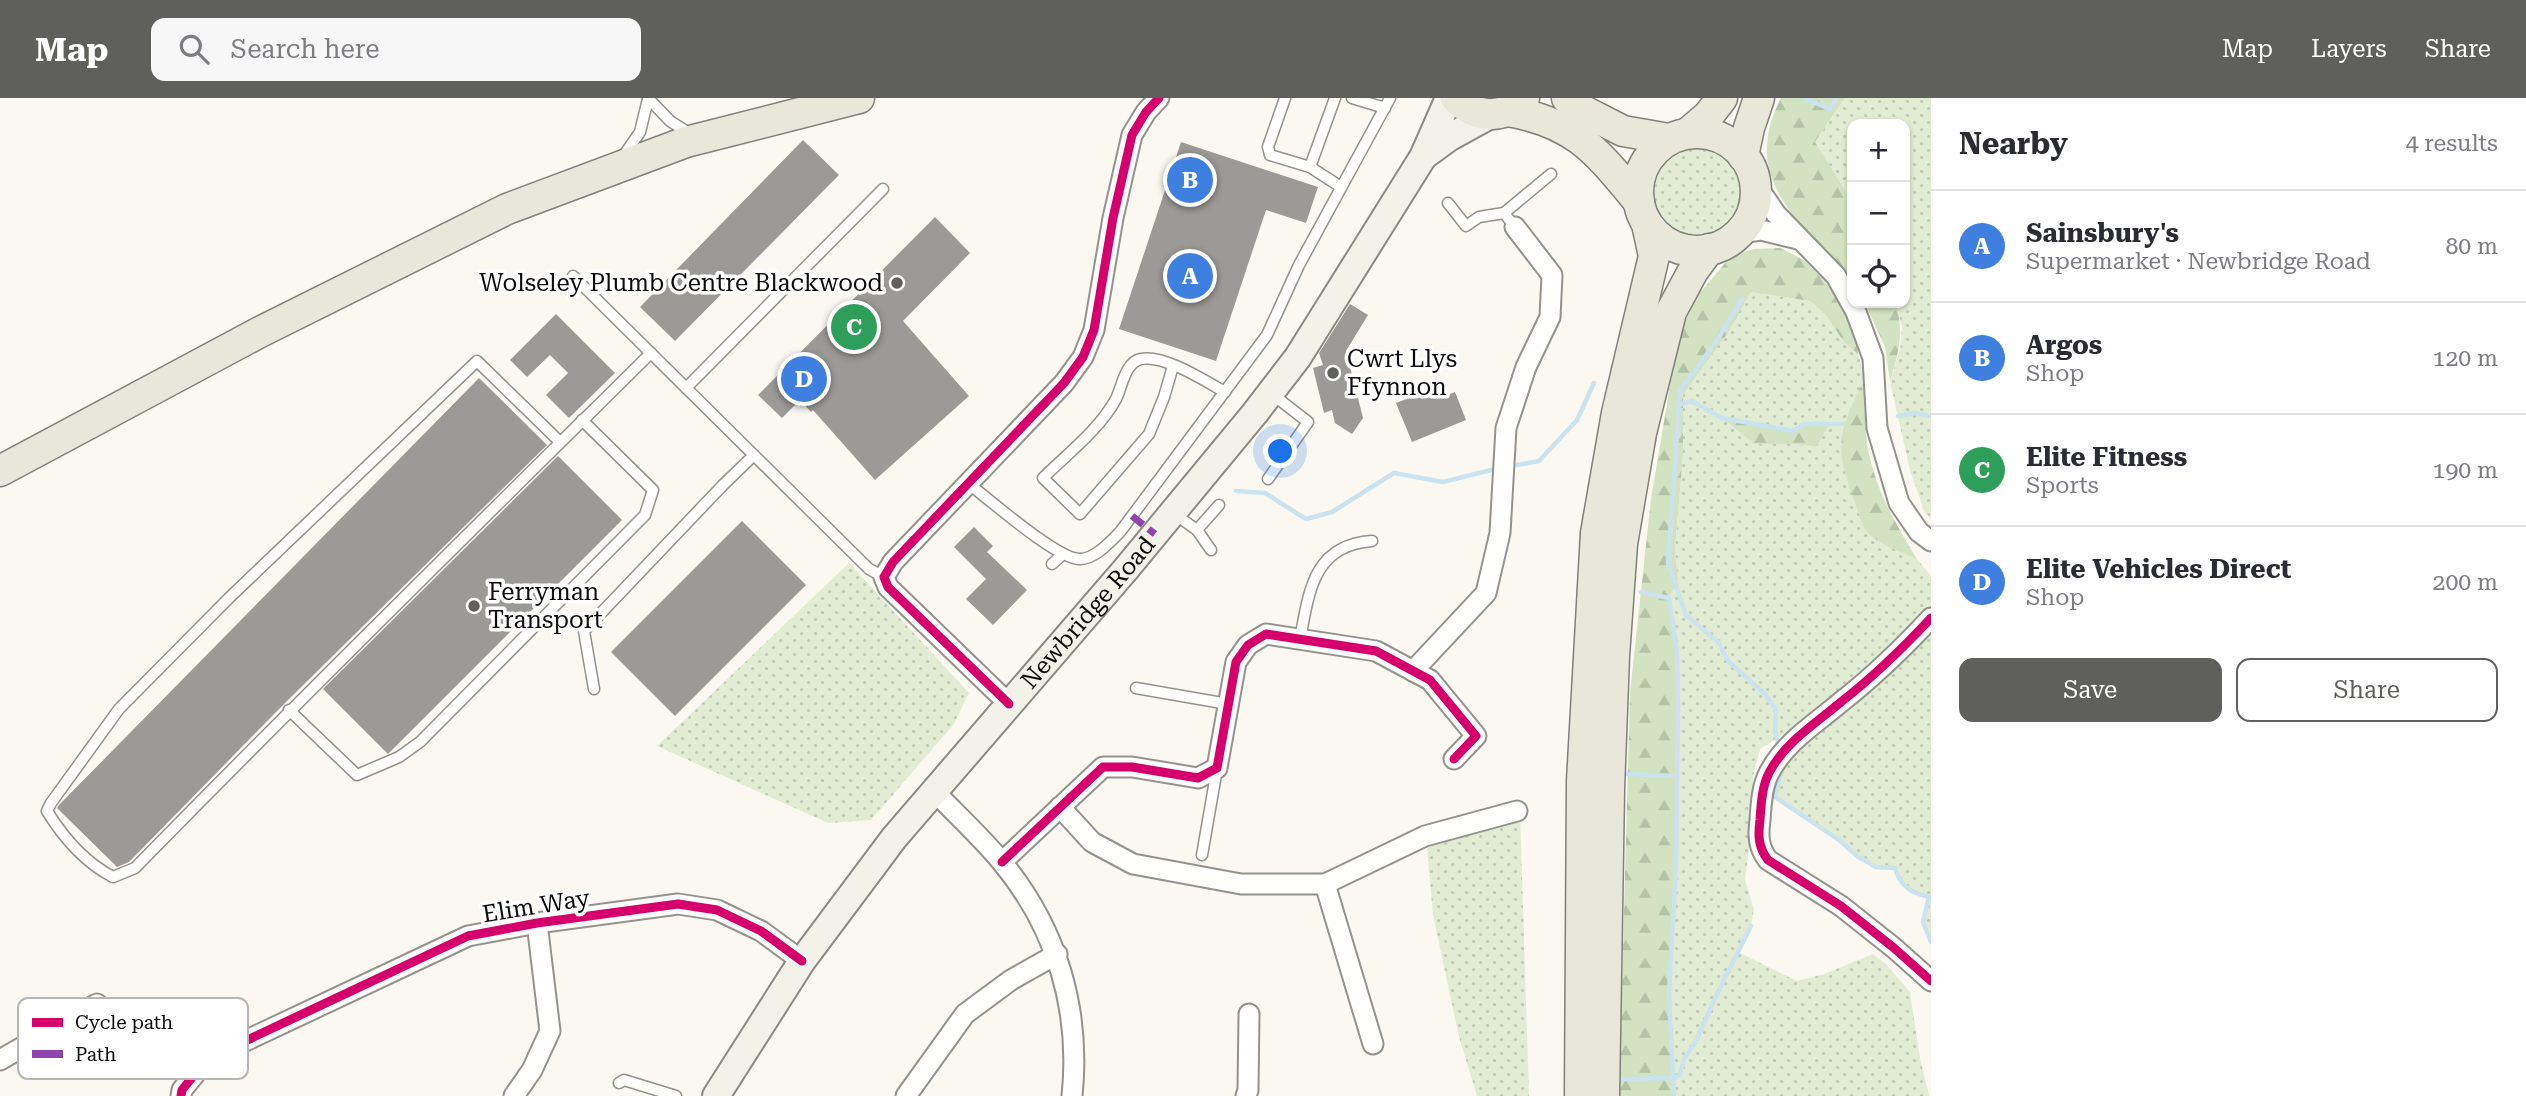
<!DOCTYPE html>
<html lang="en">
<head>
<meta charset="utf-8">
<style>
	:root { --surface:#fff; --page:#f7f7f7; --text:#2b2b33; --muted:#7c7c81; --line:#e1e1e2; --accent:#5f5f5c }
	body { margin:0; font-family:"Roboto Serif",serif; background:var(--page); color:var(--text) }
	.controls { position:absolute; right:21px; top:21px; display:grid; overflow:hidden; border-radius:14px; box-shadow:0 2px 5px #0004 }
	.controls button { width:63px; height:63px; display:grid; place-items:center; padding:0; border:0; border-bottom:2px solid var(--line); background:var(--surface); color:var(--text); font:35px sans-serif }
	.you { position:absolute; left:1281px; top:354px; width:24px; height:24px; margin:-18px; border:5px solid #fff; border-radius:50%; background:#1a73e8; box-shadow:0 0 0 10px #1a73e833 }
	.badge { display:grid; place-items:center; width:46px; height:46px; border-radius:50%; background:var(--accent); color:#fff; font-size:23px; font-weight:700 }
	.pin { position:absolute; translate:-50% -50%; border:4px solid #fff; box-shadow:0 2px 7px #0006 }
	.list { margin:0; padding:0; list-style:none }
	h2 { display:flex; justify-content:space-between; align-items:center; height:91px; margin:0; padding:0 28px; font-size:30px }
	h2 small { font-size:23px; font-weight:400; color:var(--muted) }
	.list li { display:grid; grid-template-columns:46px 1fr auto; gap:21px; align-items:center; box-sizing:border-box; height:112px; padding:0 28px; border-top:2px solid var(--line) }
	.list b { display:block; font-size:26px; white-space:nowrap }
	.list p { margin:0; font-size:23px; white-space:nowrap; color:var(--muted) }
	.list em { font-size:23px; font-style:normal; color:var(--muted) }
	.actions { display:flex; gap:14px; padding:21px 28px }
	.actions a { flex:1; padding:16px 0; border:2px solid var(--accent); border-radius:14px; text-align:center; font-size:24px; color:var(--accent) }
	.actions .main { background:var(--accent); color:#fff }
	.icon { flex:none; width:38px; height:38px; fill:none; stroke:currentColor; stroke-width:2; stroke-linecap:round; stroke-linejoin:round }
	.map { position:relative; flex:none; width:1931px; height:998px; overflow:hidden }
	header { display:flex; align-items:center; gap:42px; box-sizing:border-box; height:98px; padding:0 35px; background:var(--accent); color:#fff }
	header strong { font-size:33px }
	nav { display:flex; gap:38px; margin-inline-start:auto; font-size:24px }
	.search { width:490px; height:63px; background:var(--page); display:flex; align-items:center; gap:18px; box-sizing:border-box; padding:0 24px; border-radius:14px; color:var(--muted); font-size:26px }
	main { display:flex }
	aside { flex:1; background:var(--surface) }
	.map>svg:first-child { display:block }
	.green { fill:url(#green-dots); fill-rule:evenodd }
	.forest { fill:url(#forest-firs) }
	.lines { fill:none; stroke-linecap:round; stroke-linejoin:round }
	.stream { stroke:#cbe2ef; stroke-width:4.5 }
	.building { fill:#9c9a96 }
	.service-casing { stroke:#93928f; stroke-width:13 }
	.minor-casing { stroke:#93928f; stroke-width:23 }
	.secondary-casing { stroke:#8a8985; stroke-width:30 }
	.primary-casing { stroke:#80807c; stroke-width:33 }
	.service { stroke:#fefefd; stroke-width:10 }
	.minor { stroke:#fefefd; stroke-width:19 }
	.secondary { stroke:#f3f2e9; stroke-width:26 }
	.primary { stroke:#e9e6da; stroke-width:30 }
	.quiet { stroke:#8e44ad; stroke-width:7; stroke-dasharray:14 7; stroke-linecap:butt }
	.cycleway-casing { stroke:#fff; stroke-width:13 }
	.cycleway { stroke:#d6006c; stroke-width:9 }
	.poi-dot { fill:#5f5f5c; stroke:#fff; stroke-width:2.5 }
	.labels { text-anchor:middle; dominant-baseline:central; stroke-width:7; stroke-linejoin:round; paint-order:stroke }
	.poi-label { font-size:24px; fill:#0c0c0c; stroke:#fff; text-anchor:start }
	.street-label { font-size:24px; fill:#0c0c0c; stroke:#fff }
	.key { fill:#fff; stroke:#b6b6b6; stroke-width:2 }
	.key-label { font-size:19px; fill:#0c0c0c }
</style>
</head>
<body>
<header>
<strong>Map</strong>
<div class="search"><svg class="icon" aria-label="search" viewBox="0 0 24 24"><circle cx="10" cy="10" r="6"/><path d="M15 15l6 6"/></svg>Search here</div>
<nav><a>Map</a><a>Layers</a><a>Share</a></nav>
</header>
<main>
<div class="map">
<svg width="1931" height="998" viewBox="0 0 1931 998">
	<defs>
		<pattern id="green-dots" width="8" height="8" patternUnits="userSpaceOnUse" patternTransform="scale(1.75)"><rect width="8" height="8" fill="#e2ecd3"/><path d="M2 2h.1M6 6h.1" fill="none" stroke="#c1c9b4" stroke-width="1.8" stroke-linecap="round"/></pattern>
		<pattern id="forest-firs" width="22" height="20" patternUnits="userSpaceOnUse" patternTransform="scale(1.75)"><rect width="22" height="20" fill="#d3e3c2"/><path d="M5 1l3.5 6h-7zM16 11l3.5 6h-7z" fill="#b4c2a6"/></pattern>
	</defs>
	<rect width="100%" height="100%" fill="#faf8f0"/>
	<!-- green -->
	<g class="green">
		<path d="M1845,0H1931V421L1924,413L1910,372L1890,284L1900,251L1902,229L1896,205H1905V26H1852V103L1815,44Z"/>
		<circle cx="1696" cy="93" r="44"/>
		<path d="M1751,194L1810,203L1825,216L1844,244L1858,256L1865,280L1846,380L1867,434L1881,445L1917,461L1931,478V512L1911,533L1805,623L1760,651L1753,678L1754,707L1745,782L1754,811L1751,828L1738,854L1797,883L1824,876L1873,856L1887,867L1910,894L1920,960L1929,998H1674L1669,896L1676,767L1678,604L1677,554L1669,500L1678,482L1675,450L1683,357V297L1728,233ZM1724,321L1793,333L1815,349L1793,346H1754Z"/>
		<path d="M849,465L969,595L954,626L871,722L828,725L657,648Z"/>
		<path d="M1931,535V844L1923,824L1929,799C1911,795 1900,788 1895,770L1876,769L1857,758L1839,742L1775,699L1783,668L1813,634L1878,584Z"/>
		<path d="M1520,716L1529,998H1477L1459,939L1433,817L1427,749Z"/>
	</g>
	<!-- forest -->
	<g class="forest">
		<path d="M1781,0H1845L1815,44L1852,103V184C1841,167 1825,156 1812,141C1772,95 1751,58 1781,0Z"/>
		<path d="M1780,150L1804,162L1836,195L1855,230L1858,256L1844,244L1825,216L1810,203L1751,194L1729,233L1683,297V357L1675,450L1678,482L1669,500L1677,554L1678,604L1676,767L1669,896L1674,998H1619L1630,595L1651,401L1671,282L1682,229L1699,196L1732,157L1754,151Z"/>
		<path d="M1865,205H1896C1904,238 1899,252 1890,284L1885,249Z"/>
		<path d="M1865,280C1865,298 1864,317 1866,335C1870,382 1893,422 1917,461C1901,454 1882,448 1869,436C1862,430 1859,416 1856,407C1833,350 1838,334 1865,280Z"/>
		<path d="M1722,320L1793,333L1804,326H1829L1816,349L1793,346H1754Z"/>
	</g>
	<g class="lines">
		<!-- stream -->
		<g class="stream">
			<path d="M1804,0L1830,11L1836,0"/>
			<path d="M1742,201L1717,242L1680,293L1668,465L1686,517L1718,544L1728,563L1765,596L1776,612L1775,634L1779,648"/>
			<path d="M1678,307L1692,303L1722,320L1793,333L1804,326H1843"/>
			<path d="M1898,318L1915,315L1931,318"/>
			<path d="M1517,367L1539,363L1577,322L1594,285"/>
			<path d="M1236,393L1265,395L1306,421L1332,414L1394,375L1443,384L1491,372"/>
			<path d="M1641,494L1669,500L1677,554L1678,604L1676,767L1669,896L1674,998"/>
			<path d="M1783,667L1775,699L1839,742L1857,758L1876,769L1895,770C1900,788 1911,795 1929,799L1923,824L1931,844"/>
			<path d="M1627,676L1677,678"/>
			<path d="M1620,981L1672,980L1680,977L1684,961L1697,941L1717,896L1751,828"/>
		</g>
	</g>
	<!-- building -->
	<g class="building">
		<path d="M803,42L839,77L675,243L640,209Z"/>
		<path d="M1181,44L1318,89L1306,125L1266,112L1216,263L1119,231Z"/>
		<path d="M935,119L970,155L903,223L969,298L875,382L813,312L811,314L800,302L782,320L758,297Z"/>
		<path d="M1350,206L1368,217L1346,253L1363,320L1352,336L1335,325L1332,312L1324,315L1313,270L1323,267L1319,255Z"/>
		<path d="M556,216L615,275L569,320L546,297L568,275L550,257L527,279L510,262Z"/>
		<path d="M479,280L547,347L284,606L129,764L117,769L57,710L59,707Z"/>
		<path d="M1433,291L1437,301L1455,294L1466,322L1412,344L1396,305Z"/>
		<path d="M558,358L622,422L388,656L323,591Z"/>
		<path d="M742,423L806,487L675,618L611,554Z"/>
		<path d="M974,429L993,448L987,454L1027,492L993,527L966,501L986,481L954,449Z"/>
	</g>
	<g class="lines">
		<!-- service casing -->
		<g class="service-casing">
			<g id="service">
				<path d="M648,0L670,23L692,37"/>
				<path d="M1285,0L1268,49L1270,57L1310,69L1341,89"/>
				<path d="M1352,0L1385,10"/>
				<path d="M624,57L640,34L648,1"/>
				<path d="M1310,69L1335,0"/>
				<path d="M1448,105L1466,128L1479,119L1504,115"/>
				<path d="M1515,129L1504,115L1551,76"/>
				<path d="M573,178L869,471L884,479"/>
				<path d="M1173,268L1164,299L1149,336L1080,416L1043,380C1067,356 1099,332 1116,301C1122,289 1125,264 1141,261C1164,256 1205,283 1225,294"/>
				<path d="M686,290L883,91"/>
				<path d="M560,344L477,263L230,499L119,611L51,705L47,713C63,739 86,765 113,779L135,770C305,596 478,426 651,255"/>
				<path d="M1268,381L1308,324L1272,296"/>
				<path d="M969,386C990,402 1058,462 1080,461C1095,461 1110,444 1120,434L1267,237L1299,167L1390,0"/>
				<path d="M1173,415L1197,432L1211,452"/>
				<path d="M1197,432L1219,407"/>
				<path d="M1052,466L1062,457"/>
				<path d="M1300,541C1309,494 1313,447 1372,443"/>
				<path d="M1136,590L1228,606"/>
				<path d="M594,591L584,533L723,387L754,357"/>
				<path d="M289,612L357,677L399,659L420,644L645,417L653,392L582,322"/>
				<path d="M1202,757L1217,671"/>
				<path d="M619,985L624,982L676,998"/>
			</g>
		</g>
		<!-- minor casing -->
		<g class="minor-casing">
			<g id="minor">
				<path d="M1755,85L1776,116L1836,178L1856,214L1873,260L1877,330L1899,405L1919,434L1931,443"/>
				<path d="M1739,135L1761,132L1798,141"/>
				<path d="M1931,520C1903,550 1873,579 1841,604C1815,626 1785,644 1769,675C1762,688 1761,707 1760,722C1758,737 1758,749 1768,762L1841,808L1894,850L1931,883"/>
				<path d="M1413,573L1486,495L1500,435L1506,330L1526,269L1550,219L1552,177L1515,129"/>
				<path d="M1009,606L888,489L884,479L893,464L1064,285L1083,259L1094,232L1113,120L1132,37L1146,14L1159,0"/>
				<path d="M934,693C956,716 980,738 1001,763C1057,830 1081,912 1072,998"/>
				<path d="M1060,709L1092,744L1133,766L1241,786H1325L1425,738L1517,713"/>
				<path d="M1002,764L1103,669H1132L1198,680L1217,670L1236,564L1248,547L1266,536L1376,553L1430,582L1476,638L1454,661"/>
				<path d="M1325,786L1373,946"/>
				<path d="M0,962L97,906"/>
				<path d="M181,998L182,992L207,961L468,838L537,825L678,806L717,812L761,833L802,863"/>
				<path d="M514,998L532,972L550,933L537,825"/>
				<path d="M906,998L965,916L1011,882L1057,856"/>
				<path d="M1246,998L1248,992L1249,916"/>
			</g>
		</g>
		<!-- secondary casing -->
		<g class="secondary-casing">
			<g id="secondary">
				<path d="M1424,58L1450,39L1490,17"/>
				<path id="s1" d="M716,998L802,863L894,740L1126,471L1255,315L1298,259L1423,59L1449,0"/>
			</g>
		</g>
		<!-- primary casing -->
		<g class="primary-casing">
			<g id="primary">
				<path d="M1456,0C1476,21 1504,22 1524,0"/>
				<path d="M1567,0L1582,12L1623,33L1669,41"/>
				<path d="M1508,13C1577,25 1597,54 1639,104"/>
				<path d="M1688,35L1708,18L1722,0"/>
				<circle cx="1697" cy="94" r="59"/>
				<path d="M1743,58L1749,30L1759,0"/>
				<path d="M0,373L260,234L507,111L686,44L859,0"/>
				<path d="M1580,998L1582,683L1596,435L1617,315L1654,158L1647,126"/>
				<path d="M1604,998L1609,691L1614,558L1622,446L1641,335L1671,214L1693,173L1709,151"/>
			</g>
		</g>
		<!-- service -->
		<use href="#service" class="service"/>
		<!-- minor -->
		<use href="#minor" class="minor"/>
		<!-- secondary -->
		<use href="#secondary" class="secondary"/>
		<!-- primary -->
		<use href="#primary" class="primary"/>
		<!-- quiet -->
		<path class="quiet" d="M1132,418L1155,436"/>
		<!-- cycleway casing -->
		<g class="cycleway-casing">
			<g id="cycleway">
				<path d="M1931,520C1903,550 1873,579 1841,604C1815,626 1785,644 1769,675C1762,688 1761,707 1760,722C1758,737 1758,749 1768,762L1841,808L1894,850L1931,883"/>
				<path d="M1009,606L888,489L884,479L893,464L1064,285L1083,259L1094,232L1113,120L1132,37L1146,14L1159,0"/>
				<path d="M1002,764L1103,669H1132L1198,680L1217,670L1236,564L1248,547L1266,536L1376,553L1430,582L1476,638L1454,661"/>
				<path d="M181,998L182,992L207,961L468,838L537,825L678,806L717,812L761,833L802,863"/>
			</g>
		</g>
		<!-- cycleway -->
		<use href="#cycleway" class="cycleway"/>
	</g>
	<!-- markers -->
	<g class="poi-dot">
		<circle cx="897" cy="185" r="7"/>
		<circle cx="1333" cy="275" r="7"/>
		<circle cx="474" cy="508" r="7"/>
	</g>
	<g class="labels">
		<!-- poi labels -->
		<g class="poi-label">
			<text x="883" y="185" text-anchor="end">Wolseley Plumb Centre Blackwood</text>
			<text x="1347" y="261">Cwrt Llys<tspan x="1347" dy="28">Ffynnon</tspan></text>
			<text x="488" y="494">Ferryman<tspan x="488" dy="28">Transport</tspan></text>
		</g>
		<!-- street labels -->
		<g class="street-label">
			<text stroke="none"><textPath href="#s1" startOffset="611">Newbridge Road</textPath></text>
			<text transform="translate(536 808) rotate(-9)">Elim Way</text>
		</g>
	</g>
	<!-- legend -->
	<rect x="18" y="900" width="230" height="81" rx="10" class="key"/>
	<rect x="32" y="920" width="31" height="9" fill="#d6006c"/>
	<rect x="32" y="952" width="31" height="8" fill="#8e44ad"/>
	<g class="key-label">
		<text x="75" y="931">Cycle path</text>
		<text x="75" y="963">Path</text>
	</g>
</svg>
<div class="controls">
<button>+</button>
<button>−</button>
<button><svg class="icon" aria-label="locate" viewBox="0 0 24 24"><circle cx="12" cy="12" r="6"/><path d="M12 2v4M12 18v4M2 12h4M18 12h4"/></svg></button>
</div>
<div class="you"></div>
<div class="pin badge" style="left:1190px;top:178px;background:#3f7fe0">A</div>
<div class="pin badge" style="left:1190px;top:82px;background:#3f7fe0">B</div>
<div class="pin badge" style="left:854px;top:229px;background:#2e9e5b">C</div>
<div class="pin badge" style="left:804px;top:281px;background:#3f7fe0">D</div>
</div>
<aside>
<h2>Nearby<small>4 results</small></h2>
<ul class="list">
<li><span class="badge" style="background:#3f7fe0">A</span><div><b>Sainsbury's</b><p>Supermarket · Newbridge Road</p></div><em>80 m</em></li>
<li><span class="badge" style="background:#3f7fe0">B</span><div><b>Argos</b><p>Shop</p></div><em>120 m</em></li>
<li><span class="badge" style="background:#2e9e5b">C</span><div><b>Elite Fitness</b><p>Sports</p></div><em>190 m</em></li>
<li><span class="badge" style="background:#3f7fe0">D</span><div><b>Elite Vehicles Direct</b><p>Shop</p></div><em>200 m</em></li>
</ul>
<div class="actions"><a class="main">Save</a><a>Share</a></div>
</aside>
</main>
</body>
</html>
